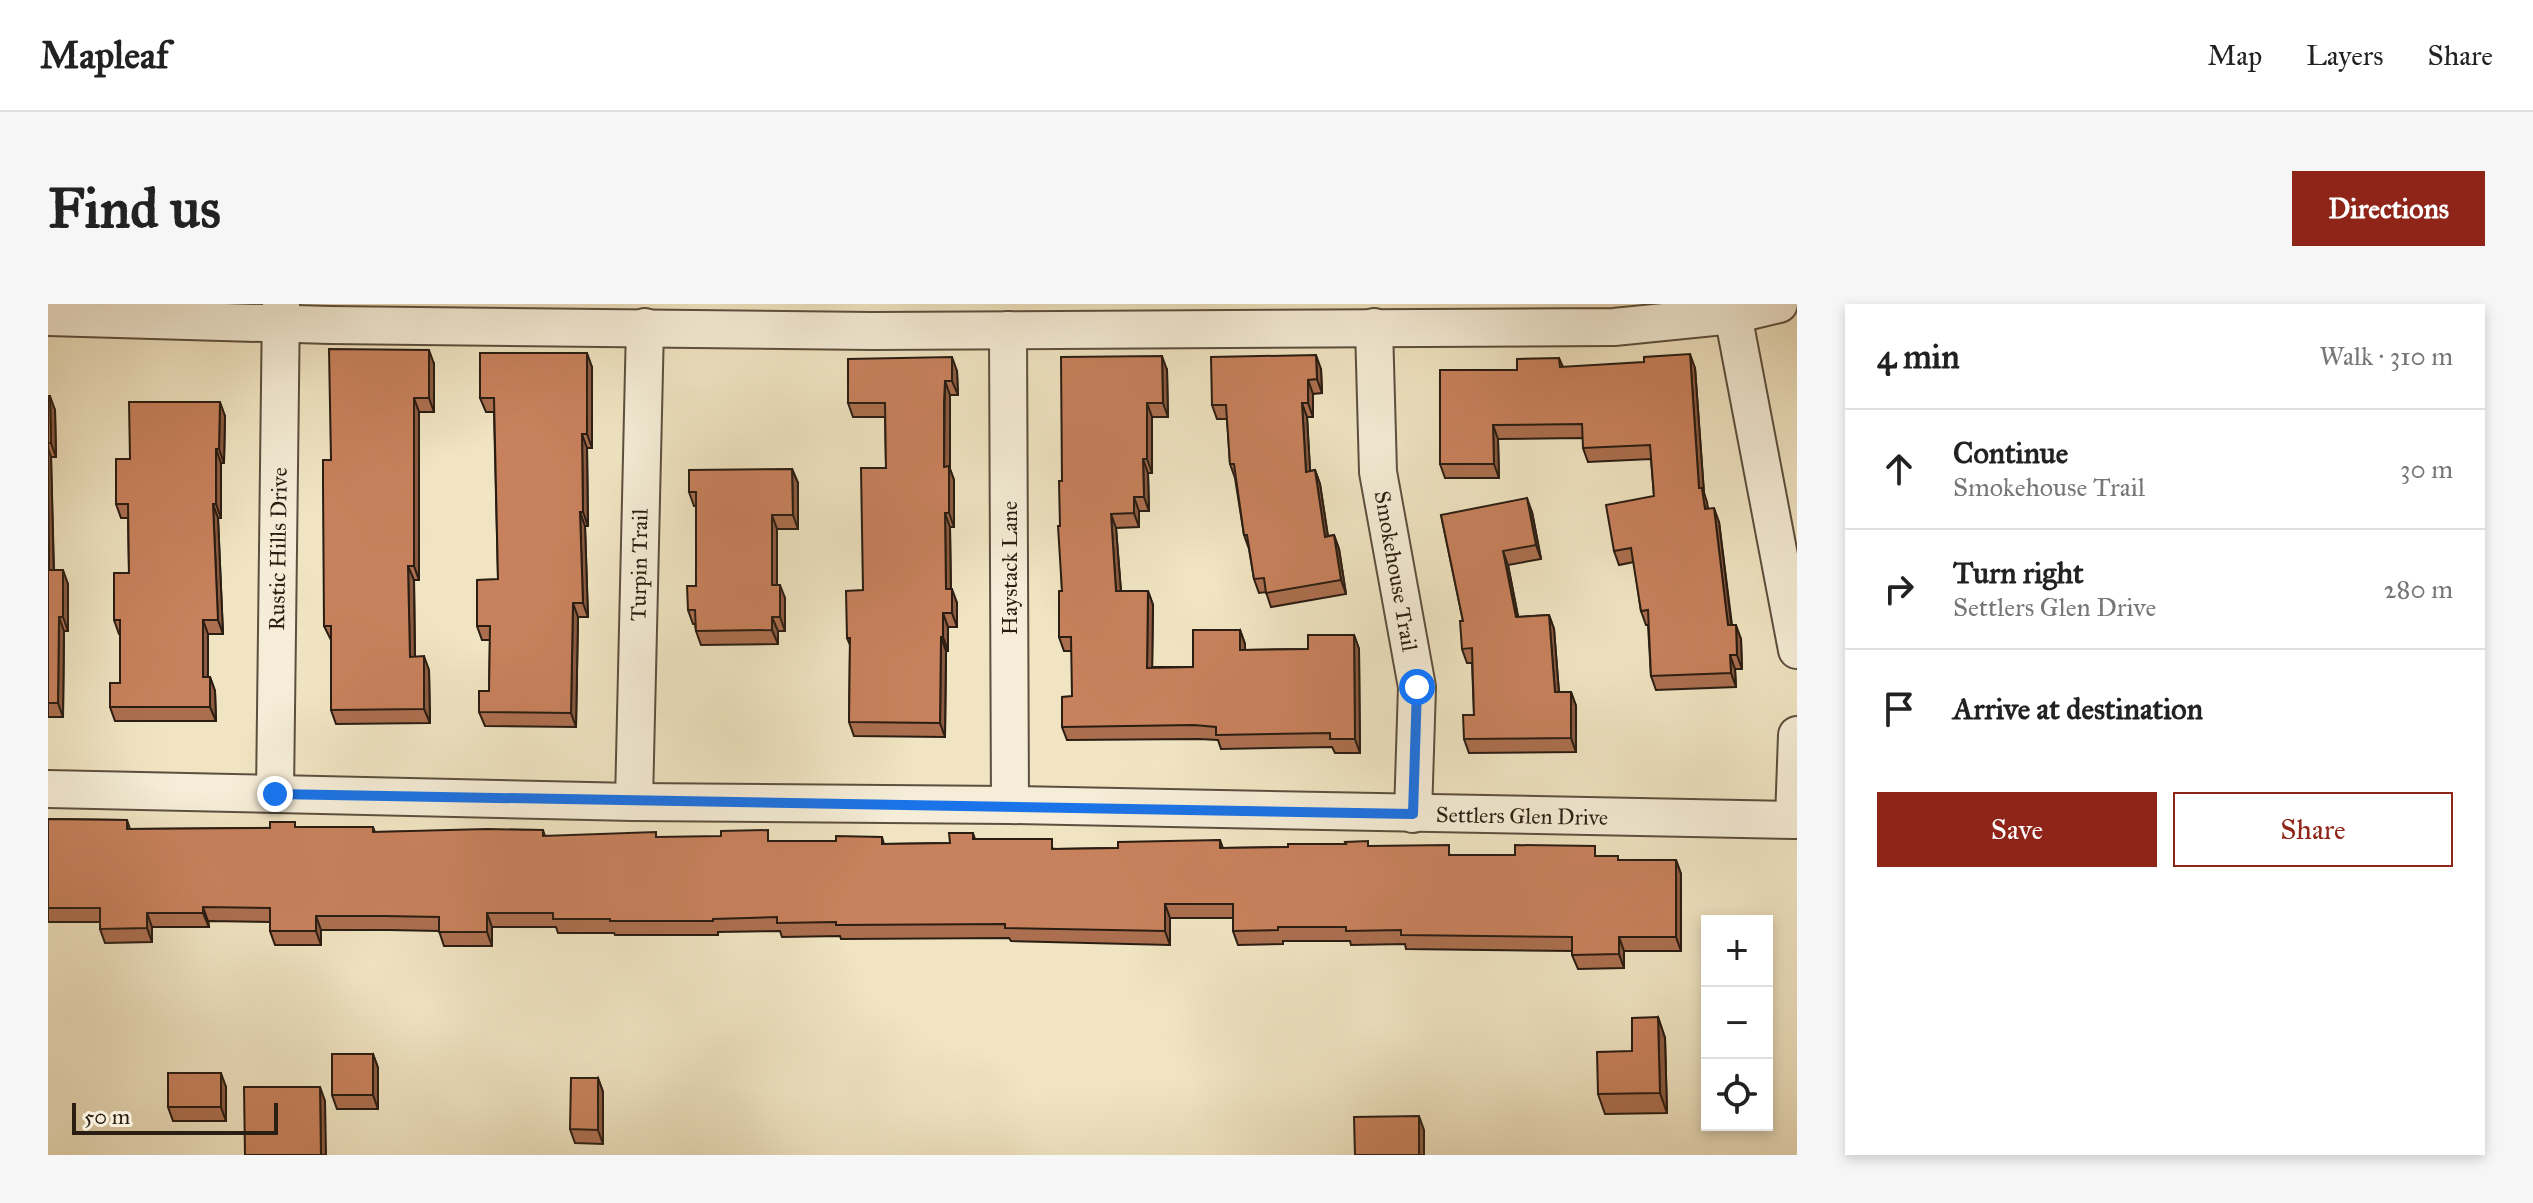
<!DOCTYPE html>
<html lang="en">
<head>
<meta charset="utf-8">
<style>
	:root { --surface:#fff; --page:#f6f6f6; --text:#222; --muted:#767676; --line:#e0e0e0; --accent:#8f2418 }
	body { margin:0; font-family:"IM FELL Great Primer",serif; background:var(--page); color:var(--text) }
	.controls { position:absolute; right:24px; bottom:24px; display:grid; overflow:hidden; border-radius:0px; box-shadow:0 4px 12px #0003 }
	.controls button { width:72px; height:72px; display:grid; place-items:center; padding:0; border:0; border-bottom:2px solid var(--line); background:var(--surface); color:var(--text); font:40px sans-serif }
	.scale { position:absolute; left:24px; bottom:20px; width:206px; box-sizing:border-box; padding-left:8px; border:4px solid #2a1d12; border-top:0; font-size:22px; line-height:28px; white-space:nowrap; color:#2a1d12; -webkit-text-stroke:6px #f5edd7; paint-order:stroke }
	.stop { position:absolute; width:24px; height:24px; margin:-18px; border:6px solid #1a73e8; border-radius:50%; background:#fff }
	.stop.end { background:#1a73e8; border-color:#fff; box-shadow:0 2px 8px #0008 }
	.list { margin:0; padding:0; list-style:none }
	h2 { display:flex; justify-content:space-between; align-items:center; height:104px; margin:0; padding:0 32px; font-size:34px }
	h2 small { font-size:26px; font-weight:400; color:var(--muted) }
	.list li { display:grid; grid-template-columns:52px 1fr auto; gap:24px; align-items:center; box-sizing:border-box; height:120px; padding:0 32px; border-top:2px solid var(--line) }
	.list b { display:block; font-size:30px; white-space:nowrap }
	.list p { margin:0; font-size:26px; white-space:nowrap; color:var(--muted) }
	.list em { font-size:26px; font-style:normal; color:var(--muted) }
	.actions { display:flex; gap:16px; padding:24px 32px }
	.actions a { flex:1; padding:18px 0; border:2px solid var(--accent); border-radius:0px; text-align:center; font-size:28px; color:var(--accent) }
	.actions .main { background:var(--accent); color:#fff }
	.icon { flex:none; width:44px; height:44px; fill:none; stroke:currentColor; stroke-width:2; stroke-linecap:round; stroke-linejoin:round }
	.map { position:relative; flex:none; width:1749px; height:851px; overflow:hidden; border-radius:0px }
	header { display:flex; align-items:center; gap:48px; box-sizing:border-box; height:112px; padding:0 40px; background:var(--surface); border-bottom:2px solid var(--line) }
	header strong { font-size:38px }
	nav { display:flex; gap:44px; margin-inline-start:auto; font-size:28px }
	.intro { display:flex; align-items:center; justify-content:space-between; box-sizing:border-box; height:192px; padding:0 48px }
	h1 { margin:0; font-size:56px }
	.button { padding:20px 36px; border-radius:0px; background:var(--accent); color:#fff; font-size:28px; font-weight:700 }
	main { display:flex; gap:48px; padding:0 48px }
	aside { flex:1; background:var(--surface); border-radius:0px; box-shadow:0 4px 12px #0003 }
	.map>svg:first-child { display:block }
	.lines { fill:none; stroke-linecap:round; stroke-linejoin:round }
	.minor-casing { stroke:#5c4f3e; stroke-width:40 }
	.minor { stroke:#f5edd7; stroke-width:36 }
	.wall { fill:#ab6f4f; stroke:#2a1d12; stroke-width:2 }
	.shaded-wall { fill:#8b5a40; stroke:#2a1d12; stroke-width:2 }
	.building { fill:#c7815c; stroke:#2a1d12; stroke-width:2 }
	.route { stroke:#1a73e8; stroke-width:10 }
	.labels { text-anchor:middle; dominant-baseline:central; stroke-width:6; stroke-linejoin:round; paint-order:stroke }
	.street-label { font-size:22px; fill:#2a1d12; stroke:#f5edd7 }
</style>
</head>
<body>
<header>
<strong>Mapleaf</strong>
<nav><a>Map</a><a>Layers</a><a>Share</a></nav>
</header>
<div class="intro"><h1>Find us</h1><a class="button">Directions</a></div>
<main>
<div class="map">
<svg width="1749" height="851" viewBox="0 0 1749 851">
	<rect width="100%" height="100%" fill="#f0e4c2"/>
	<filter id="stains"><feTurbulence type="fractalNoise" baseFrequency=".0025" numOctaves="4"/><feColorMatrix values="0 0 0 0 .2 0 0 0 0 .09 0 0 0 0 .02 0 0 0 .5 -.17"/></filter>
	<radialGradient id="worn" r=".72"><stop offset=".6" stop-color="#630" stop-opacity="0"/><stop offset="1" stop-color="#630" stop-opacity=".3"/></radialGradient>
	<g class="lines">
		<!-- minor casing -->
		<g class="minor-casing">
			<g id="minor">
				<path d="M1683,0L1749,346"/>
				<path d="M0,13L282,21L824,27L1566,23L1685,11L1731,0"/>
				<path d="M1326,23L1330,168L1369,383L1365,510"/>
				<path d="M960,26L962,501"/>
				<path d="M0,485L586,498L962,501L1749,516"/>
				<path d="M227,490L233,0"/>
				<path d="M586,498L597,23"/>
				<path d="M1746,516L1749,431"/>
			</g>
		</g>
		<!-- minor -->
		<use href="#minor" class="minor"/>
	</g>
	<!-- wall -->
	<g class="wall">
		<path d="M1511,54L1515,63L1647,64L1656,189L1660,205L1671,218L1684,321L1693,335L1694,365H1687L1688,383L1608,386L1603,372L1600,321H1598L1593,307L1586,258L1571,261L1566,247L1606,192L1603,155L1540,158L1535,144V134L1450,135L1451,174H1397L1392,160L1469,66Z"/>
		<path d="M386,60V108H371V276H366L367,352L381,366L382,419L288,420L283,406V336L276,322L283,156Z"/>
		<path d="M544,63V144H539L540,222H537L540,313H530L528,423L437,422L431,408L441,387L442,336H434L429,322L450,275L446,108H438L432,94Z"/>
		<path d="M1273,65L1274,89L1265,90V113H1259L1262,167L1267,166L1272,180L1280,232L1286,231L1291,245L1298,290L1223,303L1218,288L1211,289L1206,275L1201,245L1196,231L1187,174L1182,160L1179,115H1169L1164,101Z"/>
		<path d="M1119,66L1120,113H1104V169H1100L1101,207H1091V223L1068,224L1073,287H1100L1105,301L1104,363H1145L1192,326L1197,340V346L1260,345L1306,331L1311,345L1312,449H1287L1284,443L1173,445L1170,436L1151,435L1019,436L1014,423L1024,392V347H1016L1011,333L1014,287L1012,222L1014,177Z"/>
		<path d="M909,67L910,91H902L901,112L902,165L906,176V223H902L903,285L909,299V323H900V347H898L897,433L806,432L801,418L802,341L799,334L815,286L838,164L837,113H805L800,99Z"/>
		<path d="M0,92L7,106L8,153H3L6,266L20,280V327H16L15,413H0Z"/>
		<path d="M177,112L176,159H173V214H170L175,330H160V373H162L167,387L168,417H67L62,403L72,379V330H71L66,316L81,269L80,214H73L68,200L82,155Z"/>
		<path d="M744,165L750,179V225H729V281L737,294V327H730V340L653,341L648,327L647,320H645L640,306L648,282V202H646L641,188Z"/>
		<path d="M1484,208L1493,255L1460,261L1470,313L1501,311L1506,325L1511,388H1523L1528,402V448L1421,449L1416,435L1426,411L1424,359H1419L1414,345L1415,317L1393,211Z"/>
		<path d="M0,515L79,516L82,525L325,523L327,528L495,526L497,532L610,533L723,537H788L834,533L836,540L902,539L925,529L927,535L1008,545L1070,544L1172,536L1175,544L1322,542L1404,551L1551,552L1571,556H1628L1633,570V647H1576V664L1530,665L1524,651V647L1358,645L1357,640L1303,641L1302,637H1235V640L1190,641L1185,627V614H1122V641L963,637L961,634L793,635L792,632L734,633L732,627L670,628V631H567L566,629H510L508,623H444V642H396L391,627L341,626H273V641H227L222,627V618L160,617L161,623H104V638L57,639L52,625V618H0Z"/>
		<path d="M1610,713L1617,734L1619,809L1557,810L1550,790Z"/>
		<path d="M325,750L330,764V805H289L284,791Z"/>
		<path d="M550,774L555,788V840L527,839L522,825Z"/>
		<path d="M178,783V817H125L120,803Z"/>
	</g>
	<!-- shaded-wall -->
	<g class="shaded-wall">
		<path d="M381,46L386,60V108L381,94Z"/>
		<path d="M539,49L544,63V144L539,130Z"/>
		<path d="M1642,50L1647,64L1656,189L1659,198L1662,219L1651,184Z"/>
		<path d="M1268,51L1273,65L1274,89L1269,75Z"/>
		<path d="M1114,52L1119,66L1120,113L1115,99Z"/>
		<path d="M904,53L909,67L910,91L904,77Z"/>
		<path d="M1260,76L1265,90V113L1260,99Z"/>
		<path d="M897,77L902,91V165L906,176V223L901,209L896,163Z"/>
		<path d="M2,92L7,106L8,153L3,139Z"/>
		<path d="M366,94L371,108V276L366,262Z"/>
		<path d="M172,98L177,112L176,159L171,145Z"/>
		<path d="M1099,99L1104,113V169L1099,155Z"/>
		<path d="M1254,99L1259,113L1263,182L1258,168Z"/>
		<path d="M1445,121L1450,135L1451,174L1446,160Z"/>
		<path d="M534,130L539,144L540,222L535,208Z"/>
		<path d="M0,144L3,153L6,280L1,266Z"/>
		<path d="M168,145L173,159V214L168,200Z"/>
		<path d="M1095,155L1100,169L1101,207L1096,193Z"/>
		<path d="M744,165L750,179V225L745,211Z"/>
		<path d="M1267,166L1272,180L1282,247L1277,233Z"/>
		<path d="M1086,193L1091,207V223L1086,209Z"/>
		<path d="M1479,194L1484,208L1493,255L1488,241Z"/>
		<path d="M165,200L170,214L175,330L170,316Z"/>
		<path d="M1666,204L1671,218L1685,335L1680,321Z"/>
		<path d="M532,208L537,222L540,313L535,299Z"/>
		<path d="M897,209L902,223L903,299L898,285Z"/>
		<path d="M1063,210L1068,224L1074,301L1068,287Z"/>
		<path d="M724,211L729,225V295L724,281Z"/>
		<path d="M1286,231L1291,245L1298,290L1293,276Z"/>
		<path d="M1455,247L1460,261L1473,327L1468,313Z"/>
		<path d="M360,262L366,276L367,367L362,353Z"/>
		<path d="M15,266L20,280V327L15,313Z"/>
		<path d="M732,281L737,294V327L732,313Z"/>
		<path d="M904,285L909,299V323L904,309Z"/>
		<path d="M1100,287L1105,301L1104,378L1099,364Z"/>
		<path d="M525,299L530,313L528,423L523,409Z"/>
		<path d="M895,309L900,323V347L895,333Z"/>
		<path d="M1501,311L1506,325L1512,402L1507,388Z"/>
		<path d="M11,313L16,327L15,413L10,399Z"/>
		<path d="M724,313L730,327V340L724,326Z"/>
		<path d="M155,316L160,330V387L155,373Z"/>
		<path d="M1688,321L1693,335L1694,365L1689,351Z"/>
		<path d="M1192,326L1197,340V360L1192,346Z"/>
		<path d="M1306,331L1311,345L1312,449L1307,435Z"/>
		<path d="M893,333L898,347L897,433L892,419Z"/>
		<path d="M1682,351L1687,365L1688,383L1683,369Z"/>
		<path d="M376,352L381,366L382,419L376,405Z"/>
		<path d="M162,373L167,387L168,417L162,403Z"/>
		<path d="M1523,388L1528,402V448L1523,434Z"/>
		<path d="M1628,556L1633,570V647L1628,633Z"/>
		<path d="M1117,600L1122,614V641L1117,627Z"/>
		<path d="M155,603L160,617L161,623L155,609Z"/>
		<path d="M99,609L104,623V638L99,624Z"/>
		<path d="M439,609L444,623V642L439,628Z"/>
		<path d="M268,612L273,626V641L268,627Z"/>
		<path d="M1571,633L1576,647V664L1571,650Z"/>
		<path d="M1610,713L1617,734L1619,809L1612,789Z"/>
		<path d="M325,750L330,764V805L325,791Z"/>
		<path d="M173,769L178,783V817L173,803Z"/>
		<path d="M550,774L555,788V840L550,826Z"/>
		<path d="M272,783L277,797L278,851H273Z"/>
		<path d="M1371,812L1376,826V851H1371Z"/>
	</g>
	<!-- building -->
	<g class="building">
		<path d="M281,45L381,46V94H366V262H360L362,353L376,352V405L283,406V322H276L275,181V156H283Z"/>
		<path d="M432,49H539V130H534L535,208H532L535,299H525L523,409L431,408V387H441L442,322H429V276L450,275L446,94H432Z"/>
		<path d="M1642,50L1651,184H1654L1657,205L1666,204L1680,321H1688L1689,351H1682L1683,369L1603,372L1600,306L1593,307L1583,244L1566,247L1558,201L1606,192L1602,141L1535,144L1534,120L1445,121L1446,160H1392V66H1469V55L1511,54L1512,63L1596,58V53Z"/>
		<path d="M1268,51L1269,75L1260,76V99H1254L1258,168L1267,166L1277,233L1286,231L1293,276L1218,289L1216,274L1206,275L1199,231H1196L1186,160H1182L1178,101H1164L1163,53Z"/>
		<path d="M1114,52L1115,99H1099V155H1095L1096,193H1086V209L1063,210L1068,287H1100L1099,364L1145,363V326H1192V346L1260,345V331H1306L1307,435H1282V429L1168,431V423L1146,421L1014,423V393L1024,392L1023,333H1011V287H1014L1010,222H1012L1011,177H1014L1013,53Z"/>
		<path d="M904,53V77H897L896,98V163L901,162V209H897L898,285H904V309H895V333H893L892,419L801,418L802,334H799L798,287L815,286L813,164H838L837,99H800V55Z"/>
		<path d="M0,92H2L3,139H0Z"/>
		<path d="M81,98H172L171,145H168V200H165L170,316H155V373H162V403H62V379H72V316H66V269H81L80,200H68V155H82Z"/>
		<path d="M744,165L745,211H724V281H732V313H724V326L648,327L647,306H640L639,282H648V188H641V166Z"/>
		<path d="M1479,194L1488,241L1455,247L1468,313L1501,311L1507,388H1523V434L1416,435L1415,411H1426L1424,344L1414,345L1412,317H1415L1393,211Z"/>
		<path d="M0,229L1,266H15V313H11L10,399H0Z"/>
		<path d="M0,515L79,516V525L222,524V518H247V523H325V528L439,525L495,526V532L608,528V533L673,532V527L720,526V537H788V532L834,533V540L902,539L901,529H925V535H1004V545L1070,544V538L1172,536V544L1240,543V540H1298L1297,538L1320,537V542L1401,541V551H1467V541L1547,542V552H1570V556H1628V633H1571V650L1524,651V633L1353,631V626L1298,627V623H1230V626L1185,627V600H1117V627L957,624V620L788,621V618L729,619V613L665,615V617H562V615H505V609H439V628H391V613L336,612H268V627H222V604L155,603V609H99V624L52,625V604H0Z"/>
		<path d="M1610,713L1612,789L1550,790L1549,748L1584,747V714Z"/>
		<rect x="284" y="750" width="41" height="41"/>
		<rect x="120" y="769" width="53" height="34"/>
		<path d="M523,774H550V826L522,825Z"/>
		<path d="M196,783H272L273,851H197Z"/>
		<path d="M1371,812V851H1307L1306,813Z"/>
	</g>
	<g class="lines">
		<!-- route -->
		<path class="route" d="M227,490L1365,510L1369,383"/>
	</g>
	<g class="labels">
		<!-- street labels -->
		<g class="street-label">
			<text transform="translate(230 245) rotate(-89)">Rustic Hills Drive</text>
			<text transform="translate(591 261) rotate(-89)">Turpin Trail</text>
			<text transform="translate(961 264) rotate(-90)">Haystack Lane</text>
			<text transform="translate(1348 267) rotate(80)">Smokehouse Trail</text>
			<text transform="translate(1474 512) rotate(1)">Settlers Glen Drive</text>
		</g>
	</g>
	<rect width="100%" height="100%" filter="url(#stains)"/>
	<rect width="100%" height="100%" fill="url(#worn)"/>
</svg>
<div class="controls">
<button>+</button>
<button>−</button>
<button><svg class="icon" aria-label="locate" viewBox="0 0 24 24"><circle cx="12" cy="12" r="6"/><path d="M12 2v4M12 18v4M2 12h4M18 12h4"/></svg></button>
</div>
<div class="scale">50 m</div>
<div class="stop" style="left:1369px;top:383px"></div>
<div class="stop end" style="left:227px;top:490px"></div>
</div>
<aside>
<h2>4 min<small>Walk · 310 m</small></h2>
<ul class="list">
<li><svg class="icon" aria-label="ahead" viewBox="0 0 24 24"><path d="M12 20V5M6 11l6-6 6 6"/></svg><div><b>Continue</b><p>Smokehouse Trail</p></div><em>30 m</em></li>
<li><svg class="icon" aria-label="right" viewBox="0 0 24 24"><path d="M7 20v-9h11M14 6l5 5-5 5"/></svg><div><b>Turn right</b><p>Settlers Glen Drive</p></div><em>280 m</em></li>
<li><svg class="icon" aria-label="arrive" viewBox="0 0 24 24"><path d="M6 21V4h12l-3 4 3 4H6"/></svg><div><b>Arrive at destination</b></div></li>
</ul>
<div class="actions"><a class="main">Save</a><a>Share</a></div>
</aside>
</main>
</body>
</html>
